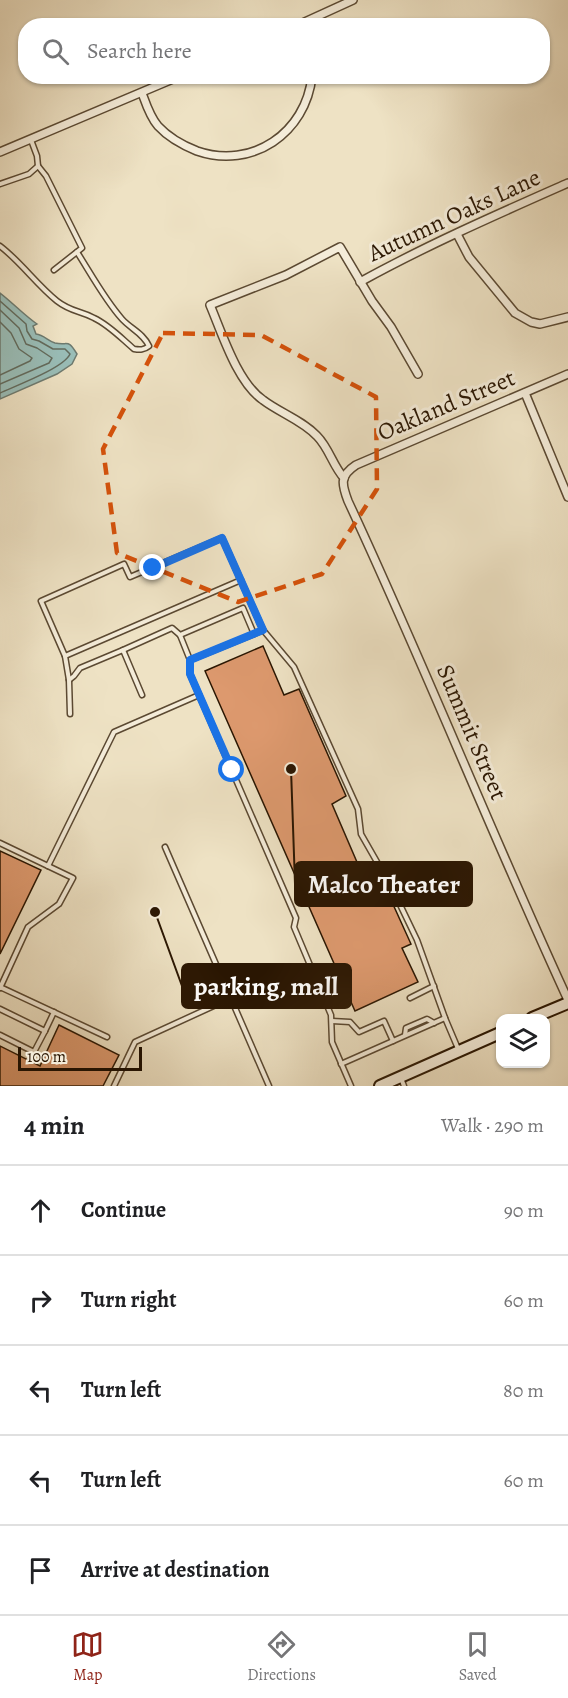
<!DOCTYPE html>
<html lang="en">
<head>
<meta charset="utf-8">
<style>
	:root { --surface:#fff; --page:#f2f2f2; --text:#202124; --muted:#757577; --line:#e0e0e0; --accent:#8f2418 }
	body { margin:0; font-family:Alegreya,serif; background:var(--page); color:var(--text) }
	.controls { position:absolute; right:18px; bottom:18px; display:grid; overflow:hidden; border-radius:12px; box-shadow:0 2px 4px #0004 }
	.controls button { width:54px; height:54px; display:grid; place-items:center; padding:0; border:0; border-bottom:2px solid var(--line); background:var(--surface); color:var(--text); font:30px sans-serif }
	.scale { position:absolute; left:18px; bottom:15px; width:124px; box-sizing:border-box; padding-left:6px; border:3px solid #2a1602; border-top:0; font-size:16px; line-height:21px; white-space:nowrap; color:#2a1602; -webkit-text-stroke:4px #f4ecd9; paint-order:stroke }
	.stop { position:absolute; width:18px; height:18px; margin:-14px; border:4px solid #1a73e8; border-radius:50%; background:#fff }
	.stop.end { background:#1a73e8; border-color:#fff; box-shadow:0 2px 6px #0008 }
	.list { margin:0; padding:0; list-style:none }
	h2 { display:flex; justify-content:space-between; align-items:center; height:78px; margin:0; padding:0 24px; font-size:26px }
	h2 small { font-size:20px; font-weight:400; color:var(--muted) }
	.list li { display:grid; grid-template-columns:39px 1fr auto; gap:18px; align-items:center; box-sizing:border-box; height:90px; padding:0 24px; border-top:2px solid var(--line) }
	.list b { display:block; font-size:22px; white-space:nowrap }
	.list em { font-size:20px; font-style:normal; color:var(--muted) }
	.icon { flex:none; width:33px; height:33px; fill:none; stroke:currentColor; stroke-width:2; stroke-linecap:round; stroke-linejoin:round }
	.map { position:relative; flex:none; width:568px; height:1086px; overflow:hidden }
	.search { position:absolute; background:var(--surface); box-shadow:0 2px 4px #0004; left:18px; right:18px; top:18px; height:66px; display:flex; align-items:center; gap:15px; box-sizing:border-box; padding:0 21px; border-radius:24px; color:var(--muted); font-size:22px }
	.sheet { height:528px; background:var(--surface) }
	nav { display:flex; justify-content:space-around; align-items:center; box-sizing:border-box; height:84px; border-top:2px solid var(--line); background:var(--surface); font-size:16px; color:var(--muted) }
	nav a { display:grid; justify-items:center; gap:3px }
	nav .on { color:var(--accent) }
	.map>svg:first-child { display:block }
	.water { fill:#99bdb7; stroke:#6d7a6f; stroke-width:1.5 }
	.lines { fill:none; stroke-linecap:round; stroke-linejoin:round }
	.shore { stroke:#626a5c; stroke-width:1.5 }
	.building { fill:#dd996e; stroke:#2a1602; stroke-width:1.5 }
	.service-casing { stroke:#5b4932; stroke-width:7 }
	.minor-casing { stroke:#5b4932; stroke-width:10 }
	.secondary-casing { stroke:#2a1602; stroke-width:14 }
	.service { stroke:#f4ecd9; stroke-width:4 }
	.minor { stroke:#f4ecd9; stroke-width:7 }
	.secondary { stroke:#f4ecd9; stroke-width:10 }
	.route { stroke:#1a73e8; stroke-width:8 }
	.marked { fill:none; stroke:#d5520b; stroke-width:4.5; stroke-dasharray:12 8; stroke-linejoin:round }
	.labels { text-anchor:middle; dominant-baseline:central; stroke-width:6; stroke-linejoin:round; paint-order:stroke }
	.street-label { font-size:24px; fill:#2a1602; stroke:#f4ecd9 }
	.leader { fill:none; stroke:#2a1602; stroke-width:2 }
	.callout-dot { fill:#2a1602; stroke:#f4ecd9; stroke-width:2 }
	.callout { fill:#2a1602; stroke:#2a1602; stroke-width:2 }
	.callout-label { font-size:26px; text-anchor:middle; font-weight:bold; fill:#fff }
</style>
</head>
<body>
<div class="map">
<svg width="568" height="1086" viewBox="0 0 568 1086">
	<rect width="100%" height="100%" fill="#eee2c4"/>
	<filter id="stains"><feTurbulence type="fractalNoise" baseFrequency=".00333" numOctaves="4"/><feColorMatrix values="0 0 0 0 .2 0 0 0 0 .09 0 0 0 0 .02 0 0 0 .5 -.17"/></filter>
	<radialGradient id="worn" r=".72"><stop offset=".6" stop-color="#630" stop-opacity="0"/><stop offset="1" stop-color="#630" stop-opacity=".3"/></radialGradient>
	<!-- water -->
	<path class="water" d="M0,293C13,303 24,315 37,324L33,326L36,334C44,335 48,341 55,343C69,346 67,338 77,354L72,364L57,374L0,399Z"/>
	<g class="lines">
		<!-- shore -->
		<g class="shore">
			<path d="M0,301L26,324L27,331L32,339L39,341L53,349H65L70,354C64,368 15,386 0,393"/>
			<path d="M0,310L19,328L26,344L37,348L52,358L49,363L0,384"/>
			<path d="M0,322L11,333L19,349L32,358L30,361L0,375"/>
		</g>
	</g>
	<!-- building -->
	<g class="building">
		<path d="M263,646L284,695L299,689L346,796L332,804L369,890L371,889L379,905L391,900L411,944L402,948L418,982L355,1011L205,671Z"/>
		<path d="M0,851L41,870L0,954Z"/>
		<path d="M59,1025L119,1055L103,1086H0V1046L40,1066Z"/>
	</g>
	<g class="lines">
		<!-- service casing -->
		<g class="service-casing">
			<g id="service">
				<path d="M38,166L46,176L82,248L54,270"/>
				<path d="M0,184L29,174L38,166L37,156L31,140"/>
				<path d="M0,246C21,262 36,284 57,301C71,312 79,310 94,318C109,325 121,338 134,349C140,350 144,350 149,346C143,333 131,329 122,319C105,300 91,274 77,252"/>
				<path d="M241,580L65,656L41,601L124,564L130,577L222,538L263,630L254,634"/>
				<path d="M263,630L294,667L358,809L361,834L393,890L417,940L445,1018"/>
				<path d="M123,650L172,628L180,635"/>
				<path d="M65,656L69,680L70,714"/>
				<path d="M190,660L254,634L243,608L180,635L190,660V674L296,918L294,927L331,1015L332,1042L351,1086"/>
				<path d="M69,680L74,676L80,668L123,650L142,695"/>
				<path d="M0,843L73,878L59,904L28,927L0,988"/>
				<path d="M165,847L269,1086"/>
				<path d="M48,866L114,732L199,695"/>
				<path d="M0,987L107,1037"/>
				<path d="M410,998L434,986"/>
				<path d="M0,1009L45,1031L54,1012"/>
				<path d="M332,1021L350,1022L359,1032L384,1021L393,1041"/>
				<path d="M0,1035L34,1052L45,1031"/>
				<path d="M405,1035L406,1028L427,1019L434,1023"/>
				<path d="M341,1064L445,1018L459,1051"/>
				<path d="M401,1078L404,1086"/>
				<path d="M114,1086L135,1042L231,998"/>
			</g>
		</g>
		<!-- minor casing -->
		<g class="minor-casing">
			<g id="minor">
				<path d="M296,26L353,0"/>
				<path d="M142,93C146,104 150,117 158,126C169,138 182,145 197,151C252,170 306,133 312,76"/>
				<path d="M0,152L180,76"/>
				<path d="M457,234L469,257L515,313L531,322L540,324L568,317"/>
				<path d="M360,282C427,245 498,214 568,183"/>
				<path d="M568,374L356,465C339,476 342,485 348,501C425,666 492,835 568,1000"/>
				<path d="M525,393L568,497"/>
				<path d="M344,478C333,466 329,448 317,436C302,420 280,413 263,400C237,382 222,333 210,305L286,275L340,247L372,301L391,327L418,374"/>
			</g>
		</g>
		<!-- secondary casing -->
		<g class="secondary-casing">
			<g id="secondary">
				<path d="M532,1018L568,1003"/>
				<path d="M380,1086L500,1033"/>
			</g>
		</g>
		<!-- service -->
		<use href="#service" class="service"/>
		<!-- minor -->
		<use href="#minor" class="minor"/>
		<!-- secondary -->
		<use href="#secondary" class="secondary"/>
	</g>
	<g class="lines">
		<!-- route -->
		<path class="route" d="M153,568L222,538L263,630L190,660V674L232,770"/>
	</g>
	<!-- marked area -->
	<path class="marked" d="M163,333L261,335L376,397L377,489L322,574L238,602L117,553L103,449Z"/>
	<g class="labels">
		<!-- street labels -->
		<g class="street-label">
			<text transform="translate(454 215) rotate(-25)">Autumn Oaks Lane</text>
			<text transform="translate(446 405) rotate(-23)">Oakland Street</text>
			<text transform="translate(472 732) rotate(67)">Summit Street</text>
		</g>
	</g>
	<!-- callouts -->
	<path class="leader" d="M291 769L295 884M155 912L182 986"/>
	<g class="callout-dot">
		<circle cx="291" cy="769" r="6"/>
		<circle cx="155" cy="912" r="6"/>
	</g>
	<g class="callout">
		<rect x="295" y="862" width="177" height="44" rx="6"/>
		<rect x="182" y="964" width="169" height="44" rx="6"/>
	</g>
	<g class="callout-label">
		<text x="384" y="893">Malco Theater</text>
		<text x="266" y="995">parking, mall</text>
	</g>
	<rect width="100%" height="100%" filter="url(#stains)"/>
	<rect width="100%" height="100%" fill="url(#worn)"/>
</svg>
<div class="controls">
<button><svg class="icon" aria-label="layers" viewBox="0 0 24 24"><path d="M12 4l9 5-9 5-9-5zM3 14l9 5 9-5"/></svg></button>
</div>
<div class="scale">100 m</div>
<div class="stop" style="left:232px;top:770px"></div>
<div class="stop end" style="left:153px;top:568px"></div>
<div class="search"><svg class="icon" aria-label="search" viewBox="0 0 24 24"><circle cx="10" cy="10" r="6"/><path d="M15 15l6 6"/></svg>Search here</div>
</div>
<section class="sheet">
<h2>4 min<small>Walk · 290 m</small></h2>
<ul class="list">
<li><svg class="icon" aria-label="ahead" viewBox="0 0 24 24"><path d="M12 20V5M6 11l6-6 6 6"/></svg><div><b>Continue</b></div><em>90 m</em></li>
<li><svg class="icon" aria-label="right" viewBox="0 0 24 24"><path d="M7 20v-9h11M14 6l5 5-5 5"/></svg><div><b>Turn right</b></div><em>60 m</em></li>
<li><svg class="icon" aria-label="left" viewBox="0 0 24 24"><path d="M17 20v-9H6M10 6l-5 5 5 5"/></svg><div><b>Turn left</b></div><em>80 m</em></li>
<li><svg class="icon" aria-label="left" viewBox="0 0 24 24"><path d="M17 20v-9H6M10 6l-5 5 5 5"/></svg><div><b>Turn left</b></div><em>60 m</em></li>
<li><svg class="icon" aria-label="arrive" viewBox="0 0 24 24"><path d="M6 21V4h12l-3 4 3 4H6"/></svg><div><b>Arrive at destination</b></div></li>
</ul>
</section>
<nav>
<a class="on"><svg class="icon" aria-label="map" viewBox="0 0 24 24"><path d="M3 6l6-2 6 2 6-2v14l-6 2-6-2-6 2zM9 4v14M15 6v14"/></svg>Map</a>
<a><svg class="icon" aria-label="directions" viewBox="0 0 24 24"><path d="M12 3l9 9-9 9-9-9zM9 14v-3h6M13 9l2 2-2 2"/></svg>Directions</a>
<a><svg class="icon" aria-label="saved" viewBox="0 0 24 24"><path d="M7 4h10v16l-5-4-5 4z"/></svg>Saved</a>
</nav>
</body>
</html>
